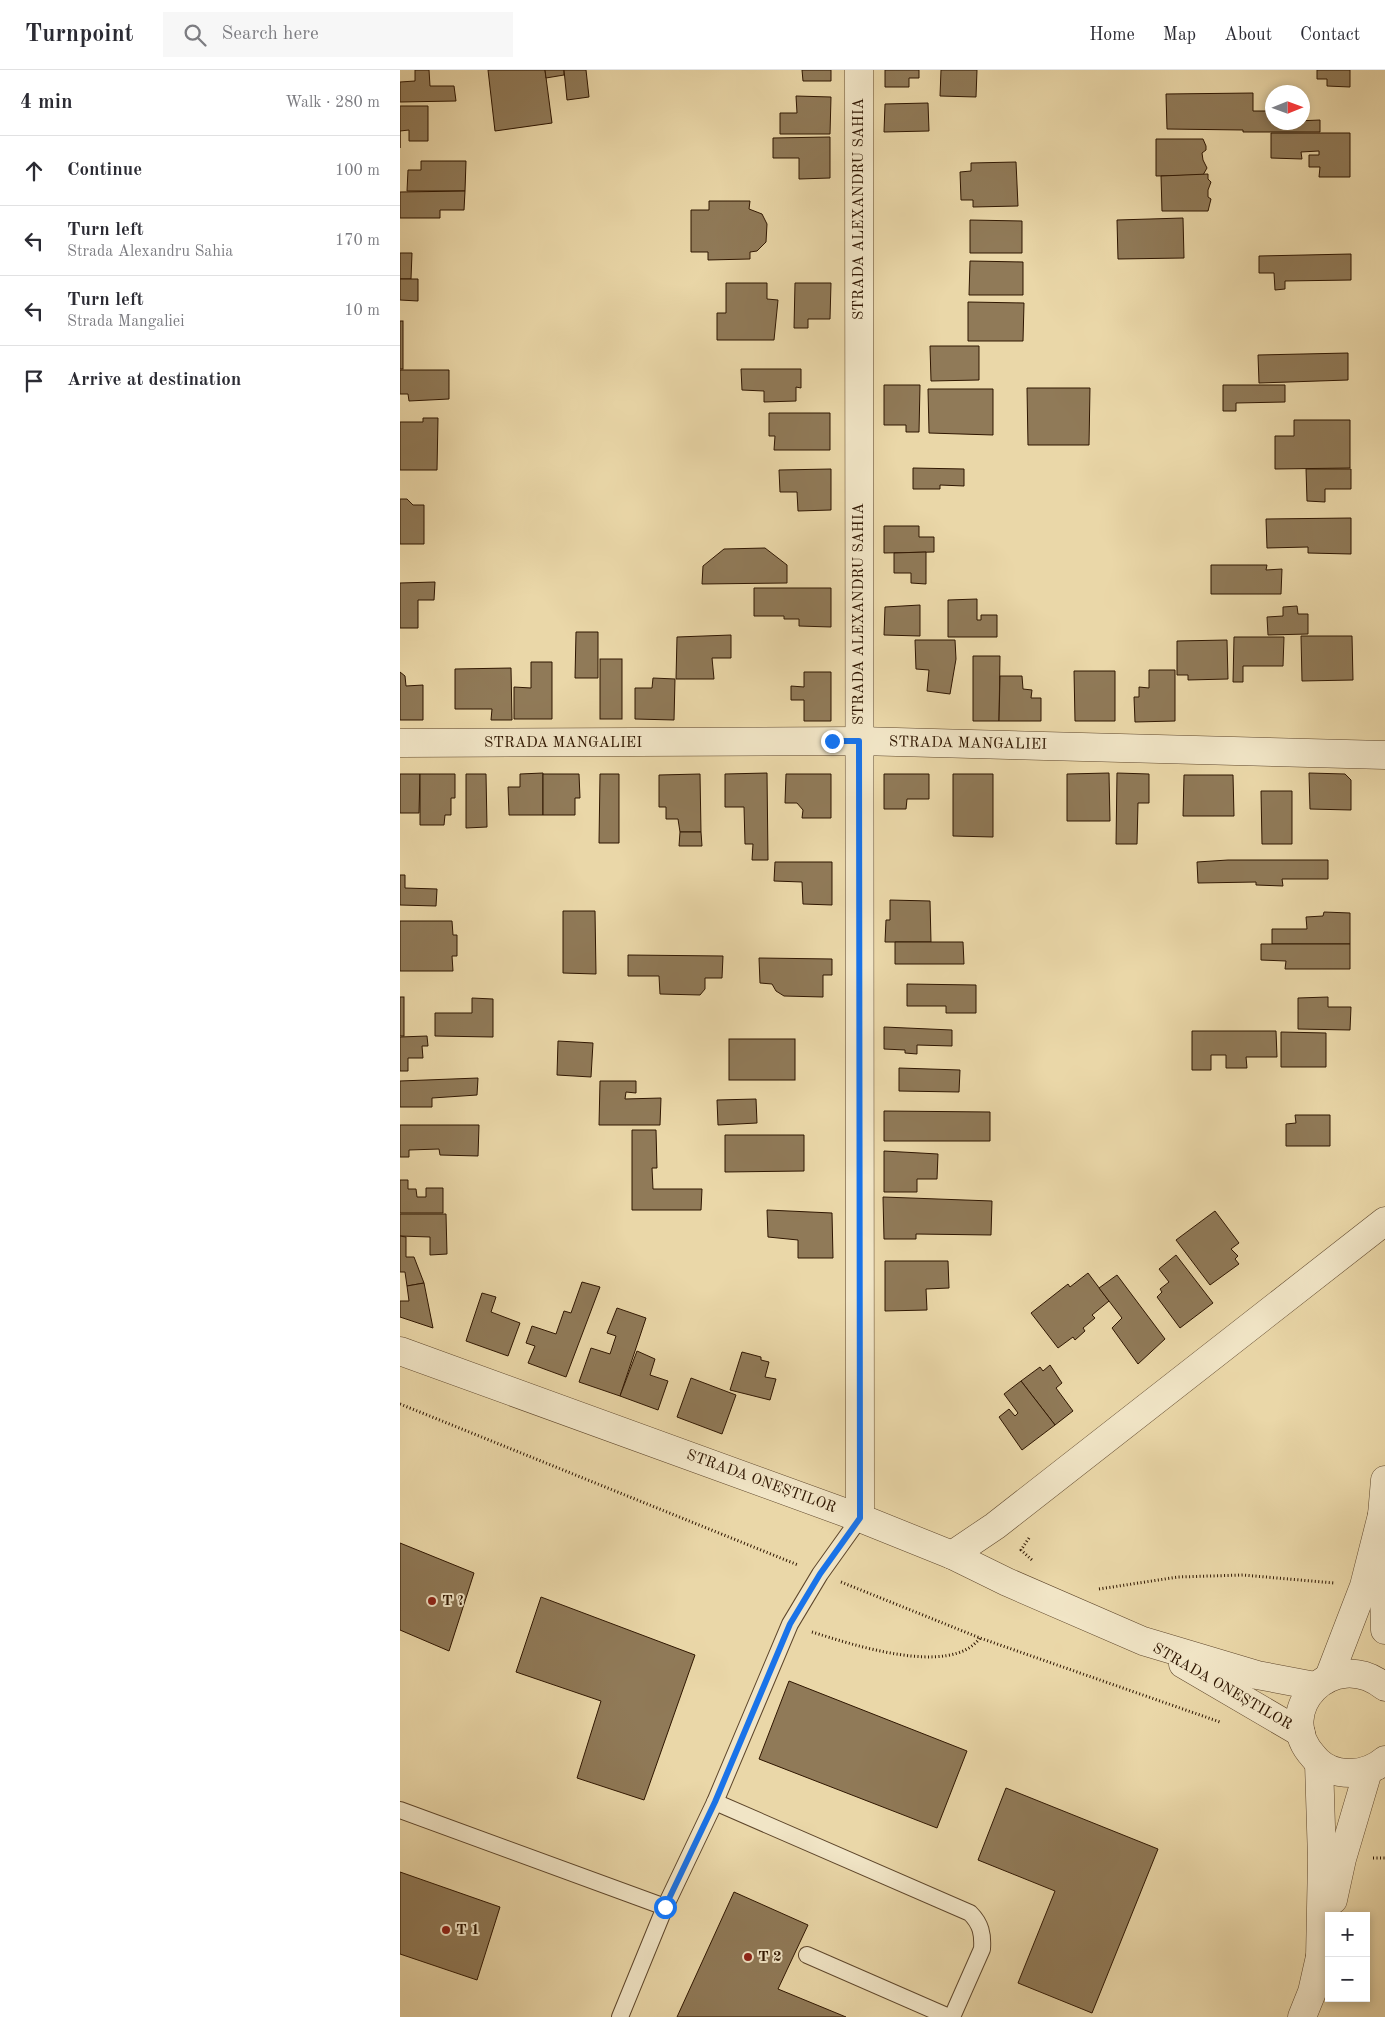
<!DOCTYPE html>
<html lang="en">
<head>
<meta charset="utf-8">
<style>
	:root { --surface:#fff; --page:#f7f7f7; --text:#2b2b33; --muted:#7c7c81; --line:#e1e1e2 }
	body { margin:0; font-family:"Old Standard TT",serif; background:var(--page); color:var(--text) }
	.controls { position:absolute; right:15px; bottom:15px; display:grid; overflow:hidden; border-radius:0px; box-shadow:0 2px 8px #0003 }
	.controls button { width:45px; height:45px; display:grid; place-items:center; padding:0; border:0; border-bottom:1px solid var(--line); background:var(--surface); color:var(--text); font:25px sans-serif }
	.compass { position:absolute; left:865px; top:15px; width:45px; height:45px; border-radius:50%; background:var(--surface); box-shadow:0 2px 8px #0003; rotate:89deg }
	.stop { position:absolute; width:15px; height:15px; margin:-11px; border:4px solid #1a73e8; border-radius:50%; background:#fff }
	.stop.end { background:#1a73e8; border-color:#fff; box-shadow:0 1px 5px #0008 }
	.list { margin:0; padding:0; list-style:none }
	h2 { display:flex; justify-content:space-between; align-items:center; height:65px; margin:0; padding:0 20px; font-size:21px }
	h2 small { font-size:16px; font-weight:400; color:var(--muted) }
	.list li { display:grid; grid-template-columns:32px 1fr auto; gap:15px; align-items:center; box-sizing:border-box; height:70px; padding:0 20px; border-top:1px solid var(--line) }
	.list b { display:block; font-size:19px; white-space:nowrap }
	.list p { margin:0; font-size:16px; white-space:nowrap; color:var(--muted) }
	.list em { font-size:16px; font-style:normal; color:var(--muted) }
	.icon { flex:none; width:28px; height:28px; fill:none; stroke:currentColor; stroke-width:2; stroke-linecap:round; stroke-linejoin:round }
	.map { position:relative; flex:none; width:985px; height:1947px; overflow:hidden }
	header { display:flex; align-items:center; gap:30px; box-sizing:border-box; height:70px; padding:0 25px; background:var(--surface); border-bottom:1px solid var(--line) }
	header strong { font-size:24px }
	nav { display:flex; gap:28px; margin-inline-start:auto; font-size:18px }
	.search { width:350px; height:45px; background:var(--page); display:flex; align-items:center; gap:12px; box-sizing:border-box; padding:0 18px; border-radius:0px; color:var(--muted); font-size:19px }
	main { display:flex }
	aside { flex:1; background:var(--surface) }
	.map>svg:first-child { display:block }
	.building { fill:#907a58; stroke:#2f1601 }
	.lines { fill:none; stroke-linecap:round; stroke-linejoin:round }
	.service-casing { stroke:#5e462b; stroke-width:18 }
	.minor-casing { stroke:#5e462b; stroke-width:29 }
	.tertiary-casing { stroke:#5e462b; stroke-width:29 }
	.path { stroke:#2f1601; stroke-width:3; stroke-dasharray:1 2.5; stroke-linecap:butt }
	.service { stroke:#f1e5c6; stroke-width:16 }
	.minor { stroke:#f1e5c6; stroke-width:28 }
	.tertiary { stroke:#f1e5c6; stroke-width:28 }
	.route { stroke:#1a73e8; stroke-width:6 }
	.poi-dot { fill:#8f2418; stroke:#f1e5c6; stroke-width:2 }
	.labels { text-anchor:middle; dominant-baseline:central; stroke-width:4; stroke-linejoin:round; paint-order:stroke }
	.street-label { font-size:15px; fill:#2f1601; stroke:#f1e5c6 }
	.poi-label { font-size:15px; font-weight:bold; fill:#2f1601; stroke:#f1e5c6; text-anchor:start }
</style>
</head>
<body>
<header>
<strong>Turnpoint</strong>
<div class="search"><svg class="icon" aria-label="search" viewBox="0 0 24 24"><circle cx="10" cy="10" r="6"/><path d="M15 15l6 6"/></svg>Search here</div>
<nav><a>Home</a><a>Map</a><a>About</a><a>Contact</a></nav>
</header>
<main>
<aside>
<h2>4 min<small>Walk · 280 m</small></h2>
<ul class="list">
<li><svg class="icon" aria-label="ahead" viewBox="0 0 24 24"><path d="M12 20V5M6 11l6-6 6 6"/></svg><div><b>Continue</b></div><em>100 m</em></li>
<li><svg class="icon" aria-label="left" viewBox="0 0 24 24"><path d="M17 20v-9H6M10 6l-5 5 5 5"/></svg><div><b>Turn left</b><p>Strada Alexandru Sahia</p></div><em>170 m</em></li>
<li><svg class="icon" aria-label="left" viewBox="0 0 24 24"><path d="M17 20v-9H6M10 6l-5 5 5 5"/></svg><div><b>Turn left</b><p>Strada Mangaliei</p></div><em>10 m</em></li>
<li><svg class="icon" aria-label="arrive" viewBox="0 0 24 24"><path d="M6 21V4h12l-3 4 3 4H6"/></svg><div><b>Arrive at destination</b></div></li>
</ul>
</aside>
<div class="map">
<svg width="985" height="1947" viewBox="0 0 985 1947">
	<rect width="100%" height="100%" fill="#ead7a8"/>
	<filter id="stains"><feTurbulence type="fractalNoise" baseFrequency=".004" numOctaves="4"/><feColorMatrix values="0 0 0 0 .2 0 0 0 0 .09 0 0 0 0 .02 0 0 0 .5 -.17"/></filter>
	<radialGradient id="worn" r=".72"><stop offset=".6" stop-color="#630" stop-opacity="0"/><stop offset="1" stop-color="#630" stop-opacity=".3"/></radialGradient>
	<!-- building -->
	<g class="building">
		<path d="M15,0H29L30,16H54L56,31L0,32V12L15,11Z"/>
		<path d="M88,0H145L152,53L95,61Z"/>
		<path d="M145,0H164V5L146,8Z"/>
		<path d="M164,0H186L189,27L167,30Z"/>
		<path d="M402,0H431V11H403Z"/>
		<path d="M485,0H519V8H509V17H485Z"/>
		<path d="M541,0H577L576,27L540,26Z"/>
		<path d="M917,0H950V17L927,16V9H917Z"/>
		<path d="M853,23V41H872V52L920,50V62H843V60L767,59L766,24Z"/>
		<path d="M396,26L431,27L430,64H380V43H397Z"/>
		<path d="M528,33L529,61L484,62L485,34Z"/>
		<path d="M0,36H28V71H9V60L0,61V78Z"/>
		<path d="M871,63H950V107H919L920,97H909V85H919V81L901,82L902,89L871,88Z"/>
		<path d="M430,67V108L399,109V88H373V68Z"/>
		<path d="M756,69H803L806,76V80L802,83L803,90L807,98L803,105L756,106Z"/>
		<path d="M21,91H66L65,121H7L8,100H21Z"/>
		<path d="M616,92L618,136L573,137V130H561L560,102L571,101V93Z"/>
		<path d="M808,104V109L811,112L808,120V127L811,129L808,141H762L761,106Z"/>
		<path d="M65,121L64,140H40V148H0V122Z"/>
		<path d="M309,131H350L349,139L362,144L367,154L366,172L357,181L350,182V189L308,190V182H291V140H309Z"/>
		<path d="M783,148L784,188L718,189L717,150Z"/>
		<path d="M570,150L622,151V183H570Z"/>
		<path d="M0,183H12L11,209H0Z"/>
		<path d="M951,184V210L885,211V219L875,220L874,203H859V186Z"/>
		<path d="M570,191L623,192V225H569Z"/>
		<path d="M0,209H18V231L0,230Z"/>
		<path d="M326,213H367V229L378,230L374,270H317V243H326Z"/>
		<path d="M395,213H431L430,249H408V258H394Z"/>
		<path d="M568,232L624,233L623,271H568Z"/>
		<rect x="0" y="251" width="3" height="48"/>
		<path d="M530,276H579V310L531,311Z"/>
		<path d="M948,283V310L859,313L858,285Z"/>
		<path d="M341,299H401V318L396,317V331L364,332V321L342,320Z"/>
		<path d="M0,300H49V329L9,331L8,324H0Z"/>
		<path d="M484,315H520L519,362H506V355H484Z"/>
		<path d="M823,315H885V332L836,333V341H823Z"/>
		<path d="M627,318H690L689,375H628Z"/>
		<path d="M528,319H593V365L529,363Z"/>
		<path d="M369,343H430V380H374L375,366H369Z"/>
		<path d="M23,348H38L37,400H0V352H23Z"/>
		<path d="M894,350H950V398L875,399V366H894Z"/>
		<path d="M513,398L564,399V416L540,415V419H513Z"/>
		<path d="M431,399V440L398,441L397,422H380L379,400Z"/>
		<path d="M906,399H951V419H925V432L907,431Z"/>
		<path d="M0,429H7L13,435H24V474H0Z"/>
		<path d="M951,448V484L908,483V477L867,478L866,449Z"/>
		<path d="M484,456H519V467H534V482L484,483Z"/>
		<path d="M365,478L387,495V513L302,514L303,496L324,479Z"/>
		<path d="M526,482V514L511,513V503H494V483Z"/>
		<path d="M811,495H867L866,500L882,499L881,524H811Z"/>
		<path d="M35,512L34,530H18V558H0V513Z"/>
		<path d="M354,518H431V557L399,556V549H384V546H354Z"/>
		<path d="M577,529V550H581V545H597V567H548V530Z"/>
		<path d="M520,535V566L484,565L485,537Z"/>
		<path d="M897,536L898,544H908V564L868,565L867,547L883,546V537Z"/>
		<path d="M176,562H198V608H175Z"/>
		<path d="M331,565V588H312L314,609H276L277,567Z"/>
		<path d="M901,566H952L953,610L902,611Z"/>
		<path d="M834,567H884L883,596H843V612H833Z"/>
		<path d="M515,570H555L556,589L550,624L527,621L529,600L516,599Z"/>
		<path d="M827,570L828,609L788,610V605H777V571Z"/>
		<path d="M573,586H600L599,651H573Z"/>
		<rect x="200" y="589" width="22" height="60"/>
		<path d="M131,592H152V649H114V617L131,618Z"/>
		<path d="M111,598L112,650H91L92,639H55V599Z"/>
		<path d="M749,600H775V651L735,652L734,627H739V617L749,618Z"/>
		<path d="M674,601H715V651H675Z"/>
		<path d="M0,602L5,606L6,616L23,615V650H0Z"/>
		<path d="M404,602H431V651H404V630H391V616L404,617Z"/>
		<path d="M600,606H622L623,619L632,620L631,628H641V651H599Z"/>
		<path d="M253,608L275,609L274,650L235,649V618H252Z"/>
		<path d="M143,703V745H109L108,717H120V704Z"/>
		<path d="M367,703L368,790H352L353,774H345L344,737H325V704Z"/>
		<path d="M709,703L710,751H667V704Z"/>
		<path d="M717,703L749,704V733H738L737,774H716Z"/>
		<path d="M909,703L945,704L951,710V740L910,739Z"/>
		<path d="M0,704H20L19,743H0Z"/>
		<path d="M20,704H55V728H51V745H45L44,755H20Z"/>
		<path d="M66,704H86L87,757L66,758Z"/>
		<path d="M143,704H179L180,728H175V745H143Z"/>
		<path d="M200,704H219V773H199Z"/>
		<path d="M300,704L301,762H280L278,749H266V737H259V705Z"/>
		<path d="M386,704H431V748H402L403,740L397,733H385Z"/>
		<path d="M484,704H529V729H507L506,739H484Z"/>
		<path d="M553,704H593V767L553,766Z"/>
		<path d="M784,705H833L834,746H783Z"/>
		<path d="M861,721H892V774H862Z"/>
		<path d="M280,762H301L302,776H279Z"/>
		<path d="M828,790H928V809H882L883,816L856,815V812L798,813L797,792Z"/>
		<path d="M375,792H432V835L403,834L402,812L374,811Z"/>
		<path d="M0,805H5V818L37,819L36,836L0,835Z"/>
		<path d="M490,830L530,831L531,872H485L486,850H490Z"/>
		<path d="M163,841H195L196,904L163,903Z"/>
		<path d="M924,842L950,843V874H872V859H907L906,847L923,846Z"/>
		<path d="M0,851H52L53,865H57V886H52L53,901H0Z"/>
		<path d="M495,872H563L564,894H495Z"/>
		<path d="M861,874H950V899H885L886,891L861,890Z"/>
		<path d="M228,885L323,886L322,908H305V919L300,925L260,924L259,906H228Z"/>
		<path d="M359,888L432,889V905H423V927L384,926L376,921L372,914L360,913Z"/>
		<path d="M507,914L576,915V943H546V936H507Z"/>
		<rect x="0" y="927" width="4" height="39"/>
		<path d="M928,927V937H951L950,960L898,959V928Z"/>
		<path d="M72,928L93,929V967L35,966V943H72Z"/>
		<path d="M484,957L552,960V976L517,975V984L505,983V980L484,979Z"/>
		<path d="M792,961H876L877,987H846L847,998H826V985H811V1000H792Z"/>
		<path d="M881,962L926,963V997H881Z"/>
		<path d="M27,966L28,976H22L23,988H8V1001H0V967Z"/>
		<rect x="329" y="969" width="66" height="41"/>
		<path d="M158,971L193,973L191,1007L157,1005Z"/>
		<path d="M499,998L560,1000L559,1022L499,1021Z"/>
		<path d="M78,1008L77,1025L32,1028V1037H0V1011Z"/>
		<path d="M200,1011H236V1023L226,1022L225,1029L261,1028L260,1055H199Z"/>
		<path d="M356,1029L357,1053L318,1055L317,1030Z"/>
		<path d="M484,1041L590,1042V1071H484Z"/>
		<path d="M895,1045H930V1076H886V1054L896,1053Z"/>
		<path d="M0,1055H79L78,1086L40,1085L39,1079L9,1080V1087H0Z"/>
		<path d="M232,1060H256L257,1098H252L253,1119H302L301,1140H232Z"/>
		<path d="M325,1065H404V1101L325,1102Z"/>
		<path d="M484,1081L538,1084L537,1109H517V1122H484Z"/>
		<path d="M0,1110H8V1119H16L17,1127H26V1118H43V1143H0Z"/>
		<path d="M483,1127L592,1131L591,1165L516,1164V1169H484Z"/>
		<path d="M367,1140L432,1143L433,1188H398V1170L368,1167Z"/>
		<path d="M815,1141L839,1173L831,1179L838,1186L835,1189L839,1194L810,1215L776,1170Z"/>
		<path d="M0,1144H46L47,1184L30,1185V1167L0,1166Z"/>
		<path d="M0,1166L6,1167V1187H14L24,1213L7,1216L5,1202H0Z"/>
		<path d="M776,1185L813,1233L780,1258L757,1227L762,1222L760,1219L769,1212L759,1199Z"/>
		<path d="M485,1191H548L549,1218L526,1219L527,1240L485,1241Z"/>
		<path d="M688,1203L709,1231L692,1245L695,1248L683,1258L685,1261L675,1270L673,1267L658,1278L631,1243L668,1214L670,1217Z"/>
		<path d="M717,1205L765,1269L738,1294L712,1258L722,1248L699,1218Z"/>
		<path d="M182,1212L200,1217L166,1307L128,1293L135,1276L126,1273L132,1256L156,1264L164,1241L171,1243Z"/>
		<path d="M24,1213L33,1258L0,1247V1231H9L7,1216Z"/>
		<path d="M82,1223L96,1227L91,1242L120,1253L108,1286L66,1271Z"/>
		<path d="M217,1238L246,1248L220,1326L179,1312L191,1278L210,1284L216,1266L207,1263Z"/>
		<path d="M237,1281L255,1289L250,1305L268,1311L258,1340L220,1326Z"/>
		<path d="M342,1282L361,1287V1290L369,1292L365,1307L376,1309L370,1330L330,1320Z"/>
		<path d="M650,1295L662,1313L656,1318L673,1341L655,1355L621,1311L640,1297L643,1301Z"/>
		<path d="M291,1308L336,1325L322,1364L277,1347Z"/>
		<path d="M621,1311L655,1355L622,1380L599,1347L609,1339L615,1346L618,1343L604,1324Z"/>
		<path d="M0,1473L74,1503L49,1581L0,1560Z"/>
		<path d="M141,1527L295,1585L244,1730L177,1708L201,1631L116,1602Z"/>
		<path d="M389,1611L567,1681L537,1758L359,1689Z"/>
		<path d="M606,1718L758,1779L692,1943L618,1913L655,1821L578,1790Z"/>
		<path d="M0,1802L100,1837L77,1910L0,1884Z"/>
		<path d="M334,1822L408,1855L378,1919L446,1947H277Z"/>
	</g>
	<g class="lines">
		<!-- service casing -->
		<g class="service-casing">
			<g id="service">
				<path d="M315,1732L570,1843C581,1854 583,1864 582,1879L552,1947"/>
				<path d="M0,1740L265,1837"/>
				<path d="M407,1885L549,1947"/>
				<path d="M220,1947L265,1837L315,1732L390,1554L420,1504L460,1448"/>
			</g>
		</g>
		<!-- minor casing -->
		<g class="minor-casing">
			<g id="minor">
				<path d="M459,0L460,1448"/>
				<path d="M0,673L459,671L985,685"/>
				<path d="M552,1485L595,1456L985,1151"/>
				<path d="M919,1693L922,1789L920,1888"/>
				<path d="M933,1830L942,1789L968,1701"/>
				<path d="M902,1947L912,1922L924,1869"/>
			</g>
		</g>
		<!-- tertiary casing -->
		<g class="tertiary-casing">
			<g id="tertiary">
				<path d="M0,1281L460,1448L552,1485L607,1512L743,1571L857,1605L915,1616"/>
				<path d="M985,1410L982,1445L985,1560"/>
				<path d="M783,1594L901,1663"/>
				<path d="M929,1607L964,1516L982,1445"/>
				<path d="M985,1617C932,1575 872,1641 913,1686C919,1694 928,1700 939,1702C956,1705 971,1702 985,1690"/>
			</g>
		</g>
		<!-- path -->
		<g class="path">
			<path d="M0,1334L398,1495"/>
			<path d="M629,1468L621,1480L632,1490"/>
			<path d="M441,1512L580,1568L820,1652"/>
			<path d="M699,1519L778,1507L843,1505L934,1513"/>
			<path d="M412,1562C451,1574 550,1608 580,1568"/>
			<path d="M973,1788H985"/>
		</g>
		<!-- service -->
		<use href="#service" class="service"/>
		<!-- minor -->
		<use href="#minor" class="minor"/>
		<!-- tertiary -->
		<use href="#tertiary" class="tertiary"/>
	</g>
	<g class="lines">
		<!-- route -->
		<path class="route" d="M265,1837L315,1732L390,1554L420,1504L460,1448L459,671H432"/>
	</g>
	<!-- markers -->
	<g class="poi-dot">
		<circle cx="32" cy="1531" r="5"/>
		<circle cx="46" cy="1860" r="5"/>
		<circle cx="348" cy="1887" r="5"/>
	</g>
	<g class="labels">
		<!-- street labels -->
		<g class="street-label">
			<text transform="translate(459 139) rotate(-90)">STRADA ALEXANDRU SAHIA</text>
			<text transform="translate(459 544) rotate(-90)">STRADA ALEXANDRU SAHIA</text>
			<text x="163" y="673">STRADA MANGALIEI</text>
			<text transform="translate(568 674) rotate(1)">STRADA MANGALIEI</text>
			<text transform="translate(361 1412) rotate(20)">STRADA ONEȘTILOR</text>
			<text transform="translate(822 1617) rotate(30)">STRADA ONEȘTILOR</text>
		</g>
		<!-- poi labels -->
		<g class="poi-label">
			<text x="42" y="1531">T ?</text>
			<text x="56" y="1860">T 1</text>
			<text x="358" y="1887">T 2</text>
		</g>
	</g>
	<rect width="100%" height="100%" filter="url(#stains)"/>
	<rect width="100%" height="100%" fill="url(#worn)"/>
</svg>
<div class="controls">
<button>+</button>
<button>−</button>
</div>
<svg class="compass" viewBox="-18 -18 36 36"><path d="M0-13l5 13h-10z" fill="#e53935"/><path d="M0 13l5-13h-10z" fill="#7c7c81"/></svg>
<div class="stop" style="left:265px;top:1837px"></div>
<div class="stop end" style="left:432px;top:671px"></div>
</div>
</main>
</body>
</html>
